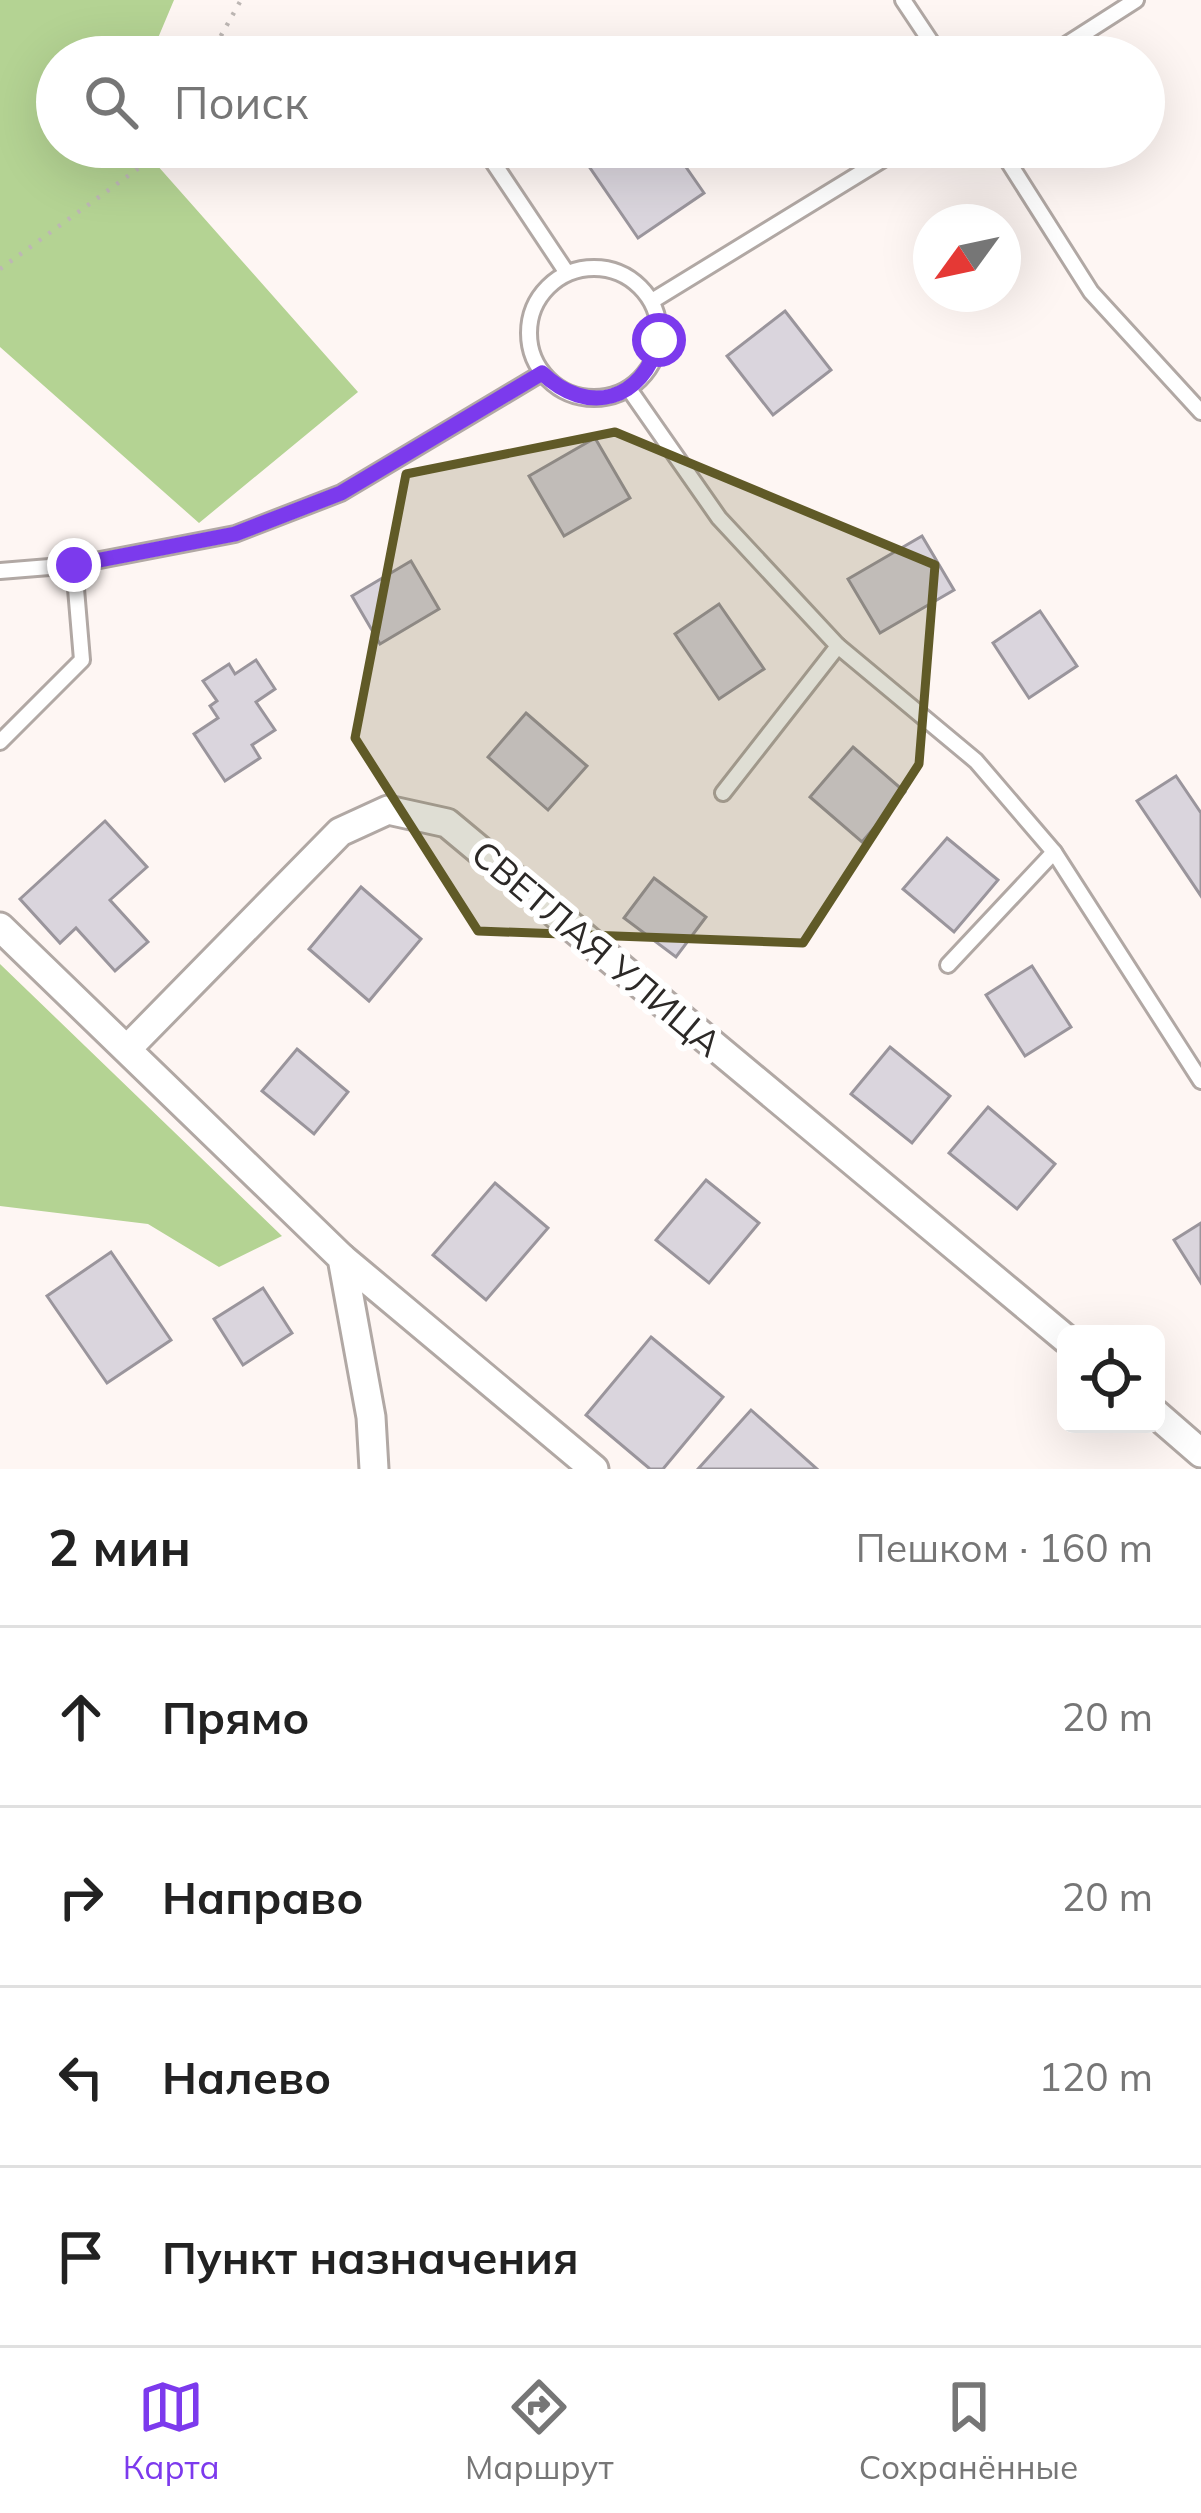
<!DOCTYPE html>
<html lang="ru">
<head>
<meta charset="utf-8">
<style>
	:root { --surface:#fff; --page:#f6f6f6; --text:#222; --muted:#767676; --line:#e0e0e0; --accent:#7c3aed }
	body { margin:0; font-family:Mulish,sans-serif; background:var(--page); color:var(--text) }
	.controls { position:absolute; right:36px; bottom:36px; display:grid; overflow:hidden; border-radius:18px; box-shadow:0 12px 48px #0002 }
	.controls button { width:108px; height:108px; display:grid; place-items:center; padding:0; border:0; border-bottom:3px solid var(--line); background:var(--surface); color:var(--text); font:60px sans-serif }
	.compass { position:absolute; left:913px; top:204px; width:108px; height:108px; border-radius:50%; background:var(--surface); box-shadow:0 12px 48px #0002; rotate:237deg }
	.stop { position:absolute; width:36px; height:36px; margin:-27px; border:9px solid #7c3aed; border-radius:50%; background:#fff }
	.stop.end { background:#7c3aed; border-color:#fff; box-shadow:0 3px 12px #0008 }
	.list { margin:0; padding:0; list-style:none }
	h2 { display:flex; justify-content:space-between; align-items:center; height:156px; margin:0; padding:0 48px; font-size:51px }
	h2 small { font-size:39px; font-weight:400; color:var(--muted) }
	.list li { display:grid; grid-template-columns:78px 1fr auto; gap:36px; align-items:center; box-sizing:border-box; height:180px; padding:0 48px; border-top:3px solid var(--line) }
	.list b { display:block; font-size:45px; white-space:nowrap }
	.list em { font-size:39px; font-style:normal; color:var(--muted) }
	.icon { flex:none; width:66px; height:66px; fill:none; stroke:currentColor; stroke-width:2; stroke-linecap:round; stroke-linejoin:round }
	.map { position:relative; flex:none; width:1201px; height:1469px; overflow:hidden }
	.search { position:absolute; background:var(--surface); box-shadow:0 12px 48px #0002; left:36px; right:36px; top:36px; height:132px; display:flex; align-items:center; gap:30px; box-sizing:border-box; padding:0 42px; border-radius:66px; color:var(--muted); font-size:45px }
	.sheet { height:876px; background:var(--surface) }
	nav { display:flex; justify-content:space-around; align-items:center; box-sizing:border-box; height:168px; border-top:3px solid var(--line); background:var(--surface); font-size:33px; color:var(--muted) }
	nav a { display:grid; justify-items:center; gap:6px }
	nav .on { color:var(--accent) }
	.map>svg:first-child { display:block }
	.forest { fill:#b4d393 }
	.building { fill:#dad5dd; stroke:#9a959c; stroke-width:3 }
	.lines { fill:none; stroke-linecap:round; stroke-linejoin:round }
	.service-casing { stroke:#b1a8a4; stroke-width:20 }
	.minor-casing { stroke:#b1a8a4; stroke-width:33 }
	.path { stroke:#bdb7b4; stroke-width:4.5; stroke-dasharray:3 9; stroke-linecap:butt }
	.service { stroke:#fff; stroke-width:14 }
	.minor { stroke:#fff; stroke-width:27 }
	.route { stroke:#7c3aed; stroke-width:15 }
	.marked { fill:#605a27; fill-opacity:0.2; stroke:#605a27; stroke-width:9; stroke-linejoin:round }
	.labels { text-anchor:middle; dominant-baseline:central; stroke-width:12; stroke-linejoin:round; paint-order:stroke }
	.street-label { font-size:36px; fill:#2c2927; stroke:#fff }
</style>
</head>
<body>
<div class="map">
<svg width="1201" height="1469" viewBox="0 0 1201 1469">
	<rect width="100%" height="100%" fill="#fef6f3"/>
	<!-- forest -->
	<g class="forest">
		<path d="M0,0H174L150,57H57V147H141L358,392L199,523L0,347Z"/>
		<path d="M0,964L282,1236L219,1267L148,1224L0,1206Z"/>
	</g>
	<!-- building -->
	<g class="building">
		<path d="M601,147H672L704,193L638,238L584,159Z"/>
		<path d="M785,311L831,370L773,415L727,356Z"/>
		<path d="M595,438L630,498L564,536L529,476Z"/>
		<path d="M922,536L954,590L880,633L848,579Z"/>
		<path d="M411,561L439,609L380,644L352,596Z"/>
		<path d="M719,604L764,669L719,699L675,634Z"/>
		<path d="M1040,611L1077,666L1029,698L993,643Z"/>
		<path d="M256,660L275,689L256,702L275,730L252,745L260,758L225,781L194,734L218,718L210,706L217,701L203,681L229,664L235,674Z"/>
		<path d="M526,713L587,766L548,810L488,757Z"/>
		<path d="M853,747L905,792L862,842L810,797Z"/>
		<path d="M1176,776L1201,813V896L1137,801Z"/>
		<path d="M105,821L147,867L110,900L148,942L115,971L76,928L60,943L20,899Z"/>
		<path d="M947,838L998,880L954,932L903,889Z"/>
		<path d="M654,878L706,917L676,957L624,918Z"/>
		<path d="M361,887L421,939L369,1001L309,949Z"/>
		<path d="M1032,966L1071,1027L1025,1056L986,995Z"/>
		<path d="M890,1047L950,1096L912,1143L851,1094Z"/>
		<path d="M297,1049L348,1092L314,1134L262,1091Z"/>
		<path d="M988,1107L1055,1164L1017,1209L949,1153Z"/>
		<path d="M706,1180L759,1223L709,1283L656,1240Z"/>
		<path d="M495,1183L548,1228L486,1300L433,1255Z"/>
		<path d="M1201,1223V1283L1174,1240Z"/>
		<path d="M111,1252L171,1340L107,1383L47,1296Z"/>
		<path d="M263,1288L292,1333L243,1365L214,1319Z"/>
		<path d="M651,1337L723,1397L663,1469H650L586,1415Z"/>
		<path d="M751,1410L817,1469H698Z"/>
	</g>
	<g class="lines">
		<!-- service casing -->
		<g class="service-casing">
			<g id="service">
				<path d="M903,0L941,57"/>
				<path d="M1047,57L1136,0"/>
				<path d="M483,147L567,273"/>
				<path d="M999,147L1091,292L1201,412"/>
				<circle cx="594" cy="333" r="65"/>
				<path d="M652,301L903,147"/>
				<path d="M629,389L719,518L838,646L976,761L1054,852L1201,1081"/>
				<path d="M0,571L74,565L235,534L341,493L542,373"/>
				<path d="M0,742L82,660L74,565"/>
				<path d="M723,793L838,646"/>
				<path d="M948,965L1054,852"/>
			</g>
		</g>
		<!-- minor casing -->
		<g class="minor-casing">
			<g id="minor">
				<path d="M0,927L342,1258L371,1417L374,1469"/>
				<path d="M128,1048L340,832L388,810L447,823L1066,1339"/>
				<path d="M342,1258L594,1469"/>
				<path d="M1156,1414L1201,1453"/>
			</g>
		</g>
		<!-- path -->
		<g class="path">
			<path d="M209,57L241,0"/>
			<path d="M0,269L143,165L154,147"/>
		</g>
		<!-- service -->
		<use href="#service" class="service"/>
		<!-- minor -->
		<use href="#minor" class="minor"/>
	</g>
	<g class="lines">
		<!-- route -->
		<path class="route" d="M74,565L235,534L341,493L542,373C588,417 643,401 659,340"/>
	</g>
	<!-- marked area -->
	<path class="marked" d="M615,432L935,565L919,764L803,943L478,931L355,738L406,474Z"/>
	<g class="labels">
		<!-- street labels -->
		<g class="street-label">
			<text transform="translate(597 948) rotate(40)">СВЕТЛАЯ УЛИЦА</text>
		</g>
	</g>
</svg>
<div class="controls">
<button><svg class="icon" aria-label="locate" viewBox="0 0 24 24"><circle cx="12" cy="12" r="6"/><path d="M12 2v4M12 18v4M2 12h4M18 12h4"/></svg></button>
</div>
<svg class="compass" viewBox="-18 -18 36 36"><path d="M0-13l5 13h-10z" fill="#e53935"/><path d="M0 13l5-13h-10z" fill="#767676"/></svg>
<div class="stop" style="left:659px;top:340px"></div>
<div class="stop end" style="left:74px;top:565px"></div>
<div class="search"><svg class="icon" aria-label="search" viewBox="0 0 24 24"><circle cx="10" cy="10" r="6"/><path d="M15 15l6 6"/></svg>Поиск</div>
</div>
<section class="sheet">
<h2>2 мин<small>Пешком · 160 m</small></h2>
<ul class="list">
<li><svg class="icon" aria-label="ahead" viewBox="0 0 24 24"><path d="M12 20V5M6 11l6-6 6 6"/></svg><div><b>Прямо</b></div><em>20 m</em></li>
<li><svg class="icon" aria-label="right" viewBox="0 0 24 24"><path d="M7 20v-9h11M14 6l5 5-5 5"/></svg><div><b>Направо</b></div><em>20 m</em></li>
<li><svg class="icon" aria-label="left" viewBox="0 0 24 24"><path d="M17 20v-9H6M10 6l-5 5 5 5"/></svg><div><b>Налево</b></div><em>120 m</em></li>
<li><svg class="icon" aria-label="arrive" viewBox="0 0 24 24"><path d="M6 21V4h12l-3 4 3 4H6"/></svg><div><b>Пункт назначения</b></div></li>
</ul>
</section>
<nav>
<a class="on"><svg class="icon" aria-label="map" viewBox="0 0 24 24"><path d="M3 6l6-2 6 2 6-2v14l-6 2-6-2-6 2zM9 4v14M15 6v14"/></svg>Карта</a>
<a><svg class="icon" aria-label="directions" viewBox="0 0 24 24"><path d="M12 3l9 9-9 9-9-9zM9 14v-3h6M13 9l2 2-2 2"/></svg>Маршрут</a>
<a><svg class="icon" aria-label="saved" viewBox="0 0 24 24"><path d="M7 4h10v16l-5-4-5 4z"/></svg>Сохранённые</a>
</nav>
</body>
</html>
